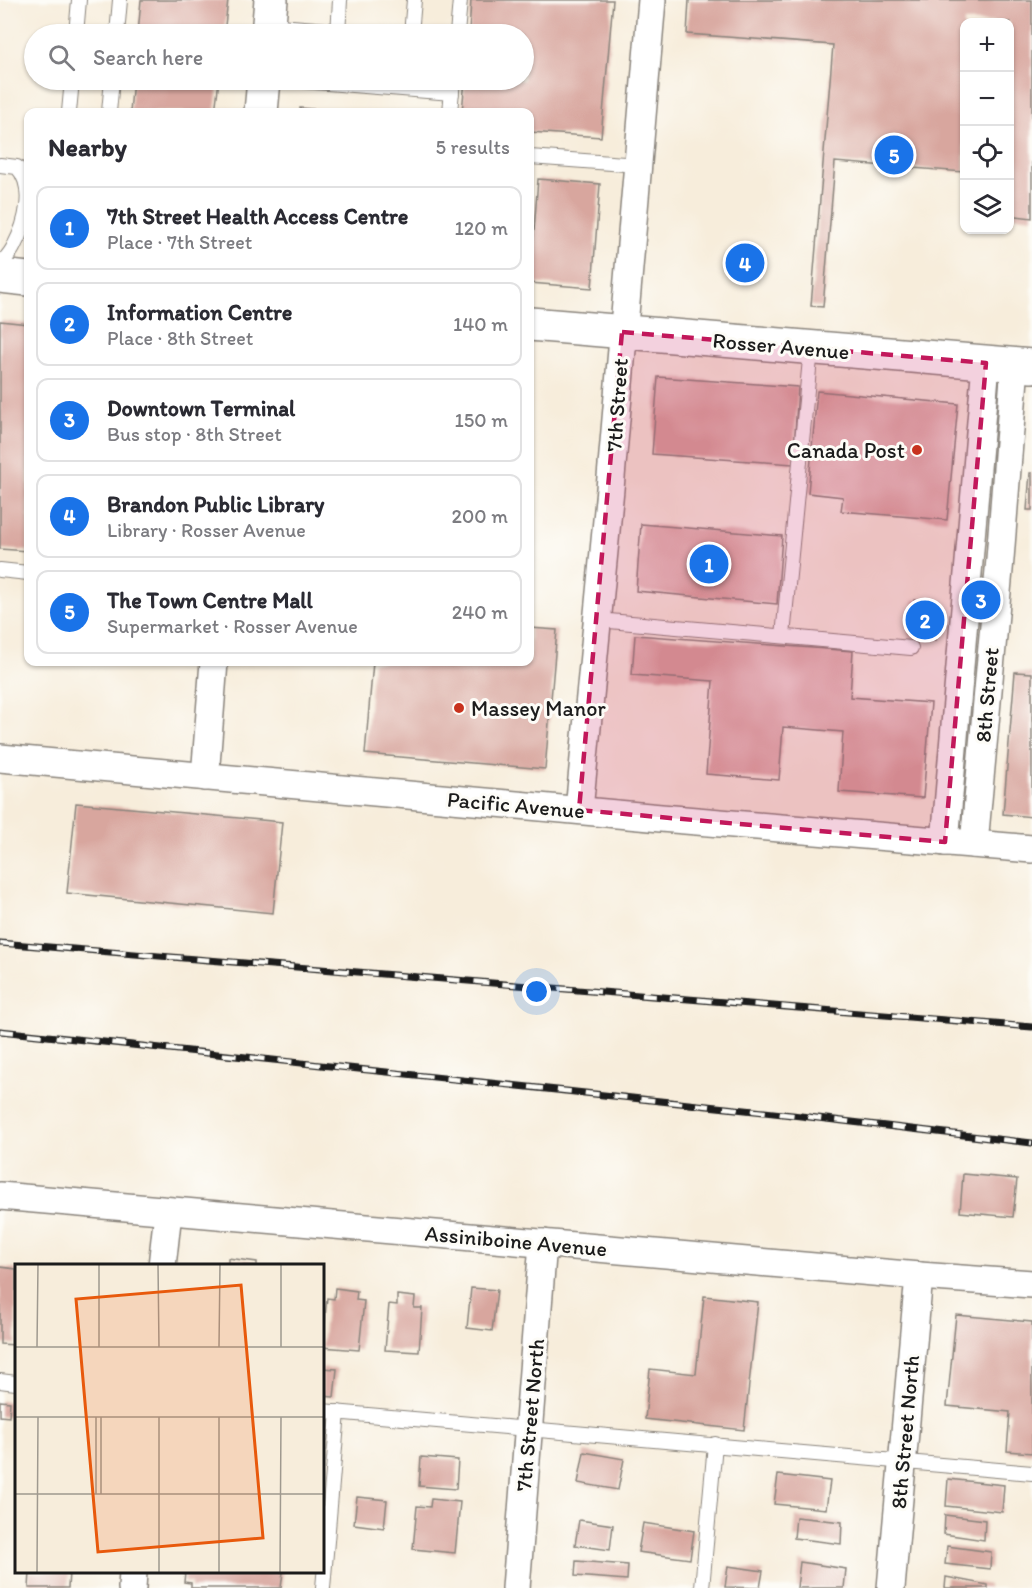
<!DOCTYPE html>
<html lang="en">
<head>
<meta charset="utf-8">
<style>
	:root { --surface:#fff; --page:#f2f2f3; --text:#2b2b33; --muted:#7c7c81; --line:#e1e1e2; --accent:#1a73e8 }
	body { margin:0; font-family:Itim,sans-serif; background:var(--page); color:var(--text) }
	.controls { position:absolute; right:18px; top:18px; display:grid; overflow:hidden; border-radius:12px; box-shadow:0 2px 4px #0004 }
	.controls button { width:54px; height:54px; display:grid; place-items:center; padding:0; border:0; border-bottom:2px solid var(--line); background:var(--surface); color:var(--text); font:30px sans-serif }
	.you { position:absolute; left:537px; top:992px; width:21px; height:21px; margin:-15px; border:4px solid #fff; border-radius:50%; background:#1a73e8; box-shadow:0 0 0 9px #1a73e833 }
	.badge { display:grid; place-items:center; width:39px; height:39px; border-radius:50%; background:var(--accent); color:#fff; font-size:20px; font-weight:700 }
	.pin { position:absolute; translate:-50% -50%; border:3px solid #fff; box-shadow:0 2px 6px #0006 }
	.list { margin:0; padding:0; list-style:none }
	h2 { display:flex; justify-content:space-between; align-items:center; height:78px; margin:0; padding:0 24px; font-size:26px }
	h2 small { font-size:20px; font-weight:400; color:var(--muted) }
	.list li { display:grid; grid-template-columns:39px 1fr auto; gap:18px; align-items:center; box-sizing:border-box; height:84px; margin:0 12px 12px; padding:0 12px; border:2px solid var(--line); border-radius:12px }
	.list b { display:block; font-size:22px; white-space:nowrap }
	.list p { margin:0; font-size:20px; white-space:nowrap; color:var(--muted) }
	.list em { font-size:20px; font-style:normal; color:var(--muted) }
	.icon { flex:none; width:33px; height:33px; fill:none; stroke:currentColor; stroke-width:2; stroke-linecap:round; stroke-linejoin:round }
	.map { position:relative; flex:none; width:1032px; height:1588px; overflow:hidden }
	.search { position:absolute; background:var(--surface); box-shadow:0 2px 4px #0004; left:24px; top:24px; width:510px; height:66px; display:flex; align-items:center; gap:15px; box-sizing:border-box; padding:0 21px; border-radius:33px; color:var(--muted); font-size:22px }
	.panel { position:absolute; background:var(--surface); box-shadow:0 2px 4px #0004; left:24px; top:108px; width:510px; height:558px; border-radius:12px }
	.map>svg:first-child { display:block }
	.building { fill:#d8a69e }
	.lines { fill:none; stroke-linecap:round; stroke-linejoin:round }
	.service-casing { stroke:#8a847c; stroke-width:16 }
	.minor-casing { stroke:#8a847c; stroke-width:30 }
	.tertiary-casing { stroke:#8a847c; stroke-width:36 }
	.service { stroke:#fff; stroke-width:14 }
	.minor { stroke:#fff; stroke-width:27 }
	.tertiary { stroke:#fff; stroke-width:33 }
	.rail-casing { stroke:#1c1c1c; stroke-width:7 }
	.rail { stroke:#fdfcf7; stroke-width:4.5; stroke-dasharray:14; stroke-linecap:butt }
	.marked { fill:#c2185b; fill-opacity:0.2; stroke:#c2185b; stroke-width:4.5; stroke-dasharray:12 8; stroke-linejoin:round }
	.poi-dot { fill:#c8321e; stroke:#fdfcf7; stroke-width:2 }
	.labels { text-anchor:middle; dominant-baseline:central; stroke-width:6; stroke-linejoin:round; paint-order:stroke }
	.street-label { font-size:22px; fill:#1c1c1c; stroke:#fdfcf7 }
	.poi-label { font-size:22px; fill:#1c1c1c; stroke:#fdfcf7; text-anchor:end }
	.inset-road { fill:none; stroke:#9f998f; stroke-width:1.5 }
	.view { fill:#e8590c; fill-opacity:0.15; stroke:#e8590c; stroke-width:3 }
	.inset-edge { fill:none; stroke:#1c1c1c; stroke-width:3 }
</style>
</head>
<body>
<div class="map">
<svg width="1032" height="1588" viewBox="0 0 1032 1588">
	<rect width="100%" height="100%" fill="#fdfcf7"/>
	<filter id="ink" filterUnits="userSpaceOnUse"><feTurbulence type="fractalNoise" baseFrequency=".0167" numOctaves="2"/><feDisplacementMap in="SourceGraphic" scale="12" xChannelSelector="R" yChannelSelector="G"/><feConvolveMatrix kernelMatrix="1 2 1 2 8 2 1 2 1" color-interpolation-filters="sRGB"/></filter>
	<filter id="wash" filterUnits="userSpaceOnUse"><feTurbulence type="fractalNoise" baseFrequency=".008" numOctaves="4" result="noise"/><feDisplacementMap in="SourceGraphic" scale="24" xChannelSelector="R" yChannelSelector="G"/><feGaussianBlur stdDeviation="1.35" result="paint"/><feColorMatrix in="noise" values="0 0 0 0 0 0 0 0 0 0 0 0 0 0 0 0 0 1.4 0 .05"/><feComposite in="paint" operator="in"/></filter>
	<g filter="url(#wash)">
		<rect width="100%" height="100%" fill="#f7eddb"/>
		<g id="blocks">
			<!-- building -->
			<g class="building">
				<path d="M141,0H228L224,34H138Z"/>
				<path d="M471,0H613L601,137L530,132V112H462L465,80H524V34H469Z"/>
				<path d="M689,0H1032V218L1016,216L1010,219V22H964V172L835,162L823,307L811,306L833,45L687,34Z"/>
				<path d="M133,80H219L215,112H130Z"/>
				<path d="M300,108L337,111V112H300Z"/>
				<path d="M538,179L600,184L592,288L530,283Z"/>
				<path d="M0,321L28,324V551L0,549Z"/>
				<path d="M658,377L798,387L793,464L652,454Z"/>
				<path d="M817,391L958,404L947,520L841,511L843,497L808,493Z"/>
				<path d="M1030,473H1032V510H1027Z"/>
				<path d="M641,524L782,536L777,604L636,591Z"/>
				<path d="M914,600L940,603L936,640L909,636Z"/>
				<path d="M530,628L557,630L545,769L365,754L373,662H530Z"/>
				<path d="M635,635L853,651L850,697L931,703L923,798L839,792L843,732L783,727L779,780L706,774L713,681L632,675Z"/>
				<path d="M1015,672L1032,673V817L1003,814Z"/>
				<path d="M76,803L282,822L273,913L67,893Z"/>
				<path d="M963,1174L1017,1179L1013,1217L960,1212Z"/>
				<path d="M228,1258L257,1262V1266H228Z"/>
				<path d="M0,1267L16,1269V1345L0,1344Z"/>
				<path d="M335,1288L357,1291L356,1300L364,1301L359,1350L322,1347L327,1298L334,1299Z"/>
				<path d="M471,1288L497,1290L492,1331L467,1328Z"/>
				<path d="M397,1295L415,1297L414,1308H422L419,1352L385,1350L389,1304L397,1305Z"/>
				<path d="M704,1296L758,1302L744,1430L645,1419L650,1369L696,1374Z"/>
				<path d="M956,1315L1032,1322V1453L1007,1451L1010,1412L947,1406Z"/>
				<path d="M322,1368L337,1369L334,1397L322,1396Z"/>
				<path d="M0,1401L10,1402L9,1417L0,1416Z"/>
				<path d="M584,1452L624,1459L618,1490L578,1483Z"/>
				<path d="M421,1457L458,1460L456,1489L419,1486Z"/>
				<path d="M778,1475L830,1481L826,1509L774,1504Z"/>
				<path d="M948,1479L1004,1485L1002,1512L946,1506Z"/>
				<path d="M357,1497L387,1500L384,1528L354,1524Z"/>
				<path d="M431,1499L460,1502L455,1553L413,1549L417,1506L430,1507Z"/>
				<path d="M945,1515L985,1520L984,1540L944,1534Z"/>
				<path d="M796,1517L842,1522L841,1544L794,1538Z"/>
				<path d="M579,1520L613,1525L610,1550L575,1545Z"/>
				<path d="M643,1523L694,1531L690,1559L638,1552Z"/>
				<path d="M947,1546L991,1552L990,1569L945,1564Z"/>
				<path d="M576,1561L628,1565L627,1580L575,1576Z"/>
				<path d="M800,1562L846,1569L844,1588H797Z"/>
				<path d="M728,1566L763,1571L760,1588L725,1587Z"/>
				<path d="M30,1572H69L68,1588H29Z"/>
				<path d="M185,1572H283L281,1588H191V1583L184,1582Z"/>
				<path d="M946,1577L988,1585V1588H945Z"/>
			</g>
		</g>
	</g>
	<g filter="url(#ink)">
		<use href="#blocks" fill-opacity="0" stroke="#8a847c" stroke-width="1.5"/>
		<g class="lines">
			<!-- service casing -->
			<g class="service-casing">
				<g id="service">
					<path d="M269,25L338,31"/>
					<path d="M76,34L79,0"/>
					<path d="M117,34L120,0"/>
					<path d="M338,34L340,0"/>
					<path d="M411,34L414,0"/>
					<path d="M457,34L460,0"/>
					<path d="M290,80L452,93"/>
					<path d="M69,112L72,80"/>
					<path d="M109,112L112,80"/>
					<path d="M450,112L453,80"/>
					<path d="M530,157L638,165"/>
					<path d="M0,165L17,167C36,187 26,224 14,246C11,253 5,259 0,265"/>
					<path d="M0,570L28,573"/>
					<path d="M598,620L911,648"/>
					<path d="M783,636L811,349"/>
					<path d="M0,1381L16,1383"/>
					<path d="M322,1411L1032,1473"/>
					<path d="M323,1588L338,1412"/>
					<path d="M702,1588L715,1444"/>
				</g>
			</g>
			<!-- minor casing -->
			<g class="minor-casing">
				<g id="minor">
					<path d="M0,758L661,818L1032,849"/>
					<path d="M205,777L214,662"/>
					<path d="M579,810L610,489L652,0"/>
					<path d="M945,842L986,363"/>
					<path d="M974,844L1000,559L1015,365"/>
					<path d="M0,1196L919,1276L1032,1284"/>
					<path d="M162,1266L168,1212"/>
					<path d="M132,1588L133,1572"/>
					<path d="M516,1588L543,1243"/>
					<path d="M891,1588L919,1276"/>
				</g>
			</g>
			<!-- tertiary casing -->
			<g class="tertiary-casing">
				<g id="tertiary">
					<path d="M268,34L271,0"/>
					<path d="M261,112L264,80"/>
					<path d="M0,276L28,279"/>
					<path d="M530,324L1032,366"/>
				</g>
			</g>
			<!-- service -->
			<use href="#service" class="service"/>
			<!-- minor -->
			<use href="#minor" class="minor"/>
			<!-- tertiary -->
			<use href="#tertiary" class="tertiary"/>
			<!-- rail casing -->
			<g class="rail-casing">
				<g id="rail">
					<path d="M0,943L1032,1027"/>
					<path d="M0,1031L792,1115L1032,1143"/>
				</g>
			</g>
			<!-- rail -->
			<use href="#rail" class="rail"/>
		</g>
	</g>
	<!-- marked area -->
	<path class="marked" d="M622,332L986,363L945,842L579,810Z"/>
	<!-- markers -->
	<g class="poi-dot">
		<circle cx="917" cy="450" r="6"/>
		<circle cx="459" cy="708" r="6"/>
	</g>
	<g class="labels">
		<!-- street labels -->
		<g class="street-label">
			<text transform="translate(781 346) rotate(5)">Rosser Avenue</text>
			<text transform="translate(617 405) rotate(-86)">7th Street</text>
			<text transform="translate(987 695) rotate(-85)">8th Street</text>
			<text transform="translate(516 805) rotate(5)">Pacific Avenue</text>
			<text transform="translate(516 1241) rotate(5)">Assiniboine Avenue</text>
			<text transform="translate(530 1415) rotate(-85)">7th Street North</text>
			<text transform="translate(905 1432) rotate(-85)">8th Street North</text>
		</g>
		<!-- poi labels -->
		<g class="poi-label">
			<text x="905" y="450">Canada Post</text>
			<text x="471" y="708" text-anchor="start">Massey Manor</text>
		</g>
	</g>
	<!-- overview -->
	<g transform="translate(15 1264)">
		<rect width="309" height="309" fill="#f7eddb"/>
		<path class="inset-road" d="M84,0V83M143,0L144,83M266,0V83M0,83H309M22,83L23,0M204,83L205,0M0,153H309M81,153V230M86,153V230M204,153V309M0,230H309M22,309L23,153M144,309V153M265,309L266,153"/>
		<path class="view" d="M226,21L248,274L83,288L61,35Z"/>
		<rect width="309" height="309" class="inset-edge"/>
	</g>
</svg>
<div class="controls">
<button>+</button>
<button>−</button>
<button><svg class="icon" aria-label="locate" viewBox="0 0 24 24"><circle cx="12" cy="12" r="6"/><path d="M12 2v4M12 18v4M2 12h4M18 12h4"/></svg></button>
<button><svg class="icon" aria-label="layers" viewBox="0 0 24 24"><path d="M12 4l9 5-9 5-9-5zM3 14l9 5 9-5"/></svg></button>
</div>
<div class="you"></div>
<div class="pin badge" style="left:709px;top:564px">1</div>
<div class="pin badge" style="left:925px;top:620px">2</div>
<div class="pin badge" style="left:981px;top:600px">3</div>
<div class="pin badge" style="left:745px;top:263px">4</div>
<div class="pin badge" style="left:894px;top:155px">5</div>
<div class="search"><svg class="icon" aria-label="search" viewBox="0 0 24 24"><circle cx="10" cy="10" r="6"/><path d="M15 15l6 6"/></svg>Search here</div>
<section class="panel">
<h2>Nearby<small>5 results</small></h2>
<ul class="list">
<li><span class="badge">1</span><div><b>7th Street Health Access Centre</b><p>Place · 7th Street</p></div><em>120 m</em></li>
<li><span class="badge">2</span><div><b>Information Centre</b><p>Place · 8th Street</p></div><em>140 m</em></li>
<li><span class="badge">3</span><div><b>Downtown Terminal</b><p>Bus stop · 8th Street</p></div><em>150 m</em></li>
<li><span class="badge">4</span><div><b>Brandon Public Library</b><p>Library · Rosser Avenue</p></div><em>200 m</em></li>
<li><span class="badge">5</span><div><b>The Town Centre Mall</b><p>Supermarket · Rosser Avenue</p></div><em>240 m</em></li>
</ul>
</section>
</div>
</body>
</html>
